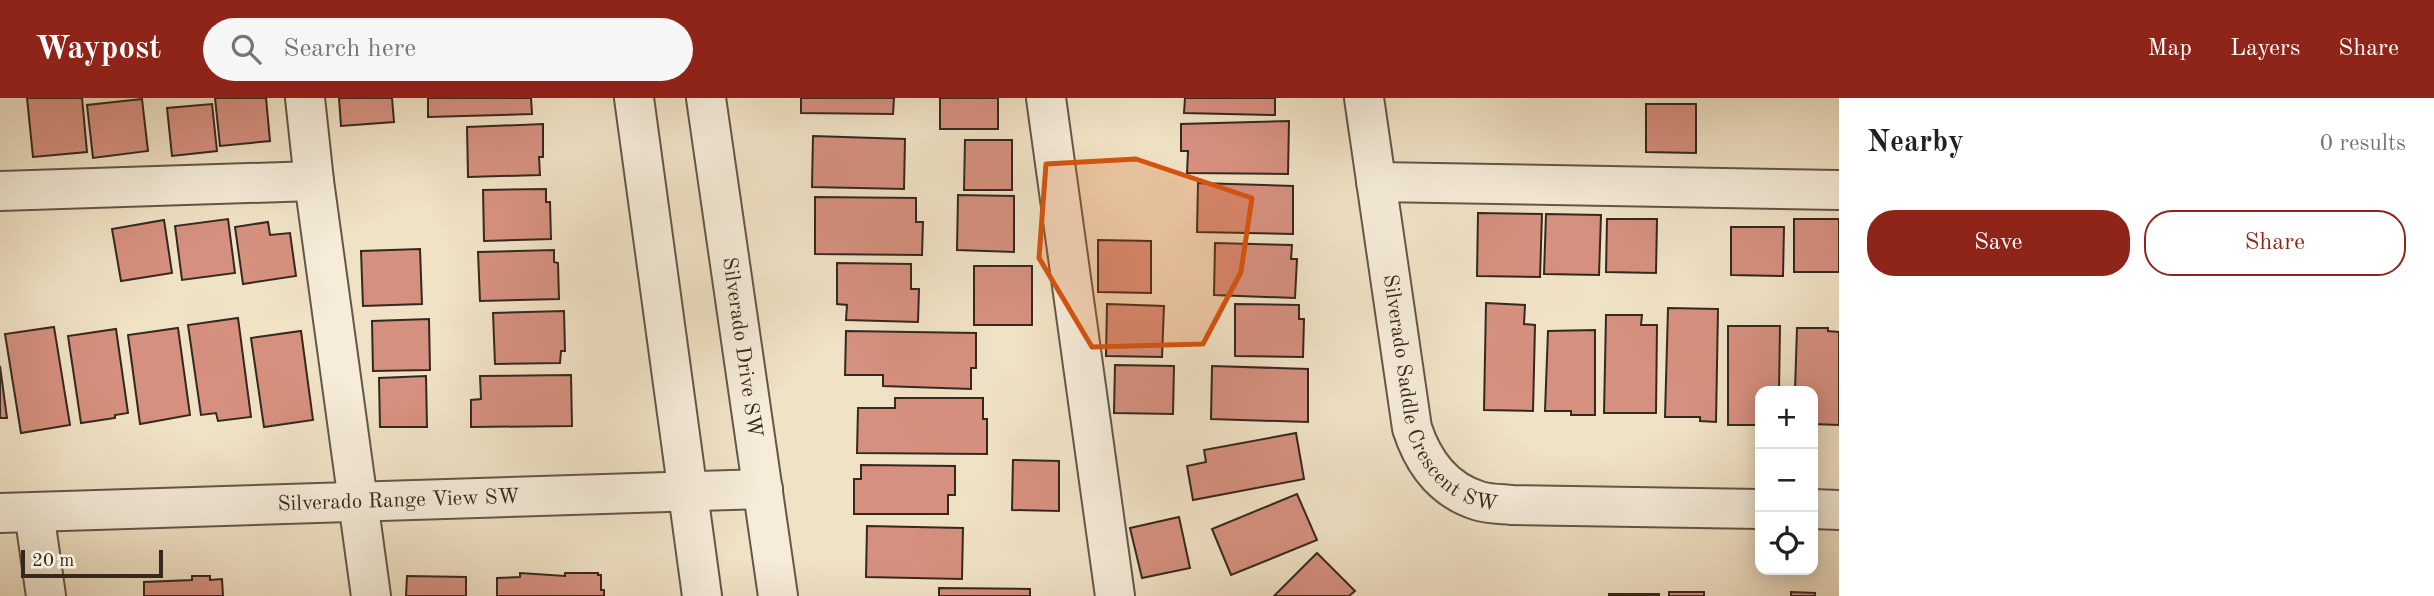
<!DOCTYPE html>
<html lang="en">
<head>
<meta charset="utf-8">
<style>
	:root { --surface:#fff; --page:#f6f6f6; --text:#202124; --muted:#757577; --line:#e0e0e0; --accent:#8f2418 }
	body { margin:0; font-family:"Old Standard TT",serif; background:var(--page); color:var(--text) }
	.controls { position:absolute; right:21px; bottom:21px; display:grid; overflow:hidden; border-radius:14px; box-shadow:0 4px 18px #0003 }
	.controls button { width:63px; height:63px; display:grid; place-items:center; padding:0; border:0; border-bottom:2px solid var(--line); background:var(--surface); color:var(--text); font:35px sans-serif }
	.scale { position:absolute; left:21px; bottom:18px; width:142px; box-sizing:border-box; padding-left:7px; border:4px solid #35281f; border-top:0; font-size:19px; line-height:24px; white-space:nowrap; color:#35281f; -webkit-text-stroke:5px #f5ecd9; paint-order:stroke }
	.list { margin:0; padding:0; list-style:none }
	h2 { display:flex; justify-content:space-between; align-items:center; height:91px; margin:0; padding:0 28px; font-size:30px }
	h2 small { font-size:23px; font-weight:400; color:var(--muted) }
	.actions { display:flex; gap:14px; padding:21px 28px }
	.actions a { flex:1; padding:16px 0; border:2px solid var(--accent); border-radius:28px; text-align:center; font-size:24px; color:var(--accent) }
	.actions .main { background:var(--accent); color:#fff }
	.icon { flex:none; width:38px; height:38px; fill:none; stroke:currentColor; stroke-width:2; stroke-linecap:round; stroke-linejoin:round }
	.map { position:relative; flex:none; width:1839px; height:498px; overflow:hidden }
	header { display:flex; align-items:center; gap:42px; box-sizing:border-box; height:98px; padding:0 35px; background:var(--accent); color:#fff }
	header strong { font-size:33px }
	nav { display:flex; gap:38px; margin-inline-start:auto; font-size:24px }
	.search { width:490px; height:63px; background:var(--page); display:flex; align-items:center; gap:18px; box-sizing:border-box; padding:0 24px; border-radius:38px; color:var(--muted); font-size:26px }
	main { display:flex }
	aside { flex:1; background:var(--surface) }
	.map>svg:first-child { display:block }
	.building { fill:#d6907f; stroke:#35281f; stroke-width:2 }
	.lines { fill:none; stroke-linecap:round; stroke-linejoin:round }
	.minor-casing { stroke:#645648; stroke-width:42 }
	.minor { stroke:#f5ecd9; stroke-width:38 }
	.marked { fill:#d6540e; fill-opacity:0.2; stroke:#d6540e; stroke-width:5; stroke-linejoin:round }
	.labels { text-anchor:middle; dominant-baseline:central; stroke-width:5; stroke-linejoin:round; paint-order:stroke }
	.street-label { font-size:21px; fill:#35281f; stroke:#f5ecd9 }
</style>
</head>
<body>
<header>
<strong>Waypost</strong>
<div class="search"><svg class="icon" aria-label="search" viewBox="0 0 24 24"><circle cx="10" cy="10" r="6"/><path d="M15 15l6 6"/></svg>Search here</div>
<nav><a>Map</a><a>Layers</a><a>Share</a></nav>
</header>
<main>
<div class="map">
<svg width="1839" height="498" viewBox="0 0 1839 498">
	<rect width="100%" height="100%" fill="#f0e2c5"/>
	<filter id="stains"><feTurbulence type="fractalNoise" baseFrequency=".00286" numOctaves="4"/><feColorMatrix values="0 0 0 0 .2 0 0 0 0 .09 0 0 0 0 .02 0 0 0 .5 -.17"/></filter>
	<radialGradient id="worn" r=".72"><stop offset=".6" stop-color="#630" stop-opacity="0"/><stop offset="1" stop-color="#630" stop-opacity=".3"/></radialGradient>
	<!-- building -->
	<g class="building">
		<path d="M27,0H82L87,54L33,59Z"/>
		<path d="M215,0H266L270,43L220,48Z"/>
		<path d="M339,0H392L394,24L341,28Z"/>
		<path d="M428,0H531L532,16L428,19Z"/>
		<path d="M801,0H894L893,16L801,15Z"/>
		<rect x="940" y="0" width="58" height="31"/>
		<path d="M1185,0H1275V17L1184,15Z"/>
		<path d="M142,1L148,53L93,60L87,7Z"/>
		<path d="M212,6L217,53L172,58L167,10Z"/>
		<path d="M1646,6H1696V55L1646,54Z"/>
		<path d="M1289,23L1288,76L1187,75L1188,53H1181V26Z"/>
		<path d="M543,26V59H539L540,77L468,79L467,29Z"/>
		<path d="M813,38L905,41L904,91L812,89Z"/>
		<path d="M965,42H1012V92H964Z"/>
		<path d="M1198,85L1293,88V136L1197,134Z"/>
		<path d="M546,91V104H550L551,141L484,143L483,92Z"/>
		<path d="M958,97L1014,98V154L957,152Z"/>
		<path d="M815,99L916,100V124H923L922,157L815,156Z"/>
		<path d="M1478,115L1542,116L1540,179L1477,178Z"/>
		<path d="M1546,116L1601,117L1599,177L1544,176Z"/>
		<path d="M228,121L235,175L182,182L175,128Z"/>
		<path d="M1607,121H1657L1656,175L1606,174Z"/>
		<rect x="1794" y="121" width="45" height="53"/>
		<path d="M164,122L172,175L121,183L112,131Z"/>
		<path d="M268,124L270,137L290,135L296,178L243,186L235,129Z"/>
		<path d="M1731,129H1784L1783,178L1731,177Z"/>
		<path d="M1098,142L1151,143V195L1098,194Z"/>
		<path d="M1215,145L1292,147L1291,161H1297L1295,200L1214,197Z"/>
		<path d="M420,151L422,206L363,208L361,153Z"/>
		<path d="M554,152V164L558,165L559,201L480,203L478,154Z"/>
		<path d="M837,165L911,166V191H919L918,224L846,222L847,207L837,206Z"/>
		<rect x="974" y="168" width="58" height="59"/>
		<path d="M1486,205L1525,207L1524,226L1535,227L1533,313L1484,312Z"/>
		<path d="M1107,206L1164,208L1162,259L1106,258Z"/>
		<path d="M1235,206L1299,207V221H1304L1303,259L1235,258Z"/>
		<path d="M1668,210L1718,211L1716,324L1700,323V319H1665Z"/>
		<path d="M564,213L565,253H561L560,265L495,266L493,215Z"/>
		<path d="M1606,217H1642L1641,227H1657L1656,315H1604Z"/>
		<path d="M238,220L251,319L218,323L216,315L201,317L188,227Z"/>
		<path d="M429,221L430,272L373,273L372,223Z"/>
		<path d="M1728,228H1780L1779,293H1760V327H1728Z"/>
		<path d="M54,229L70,327L21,335L5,236Z"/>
		<path d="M178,230L190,317L140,326L128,237Z"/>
		<path d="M1797,230H1828V233L1839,234V327L1813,326V293H1795Z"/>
		<path d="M116,231L128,315L115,317V320L81,325L68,238Z"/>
		<path d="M1595,232V317H1571V313H1545L1548,233Z"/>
		<path d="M301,233L313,322L264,329L251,240Z"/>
		<path d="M846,233L976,235V270H971V291L883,288V277H845Z"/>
		<path d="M1115,267L1174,268L1173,316L1114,315Z"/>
		<path d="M0,268L7,320H0Z"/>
		<path d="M1212,268L1308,271V324L1211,321Z"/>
		<path d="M571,277L572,328L471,329V302L481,301L480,278Z"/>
		<path d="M426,278L427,329H380L379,280Z"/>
		<path d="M895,300H983V321H987V356L857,355L858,310H895Z"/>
		<path d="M1296,335L1304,381L1193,402L1187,368L1206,364L1204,352Z"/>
		<path d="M1013,362L1059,363V413L1012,412Z"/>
		<path d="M861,367L955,368V397H948V416H854V381H861Z"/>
		<path d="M1297,396L1317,442L1231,477L1212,431Z"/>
		<path d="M1179,419L1190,470L1142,480L1130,430Z"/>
		<path d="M867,428L963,430L962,481L866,479Z"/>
		<path d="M1317,455L1355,493L1349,498H1274Z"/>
		<path d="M520,475L565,478V475H598V477H601V492H604V498H497V480L520,479Z"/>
		<path d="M192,478H210V482L222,481L223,498H144V484L192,482Z"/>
		<path d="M407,478L466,479V498H406Z"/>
		<path d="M939,490L1030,491V498H939Z"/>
		<rect x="1669" y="494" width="35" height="4"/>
		<path d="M1791,494L1815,495V498H1791Z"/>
		<rect x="1609" y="496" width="50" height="2"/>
	</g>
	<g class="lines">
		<!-- minor casing -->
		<g class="minor-casing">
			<g id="minor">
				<path d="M305,0L314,83L371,498"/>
				<path d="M634,0L702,498"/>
				<path id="s1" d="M706,0L778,498"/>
				<path d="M1046,0L1115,498"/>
				<path id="s2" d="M1364,0L1412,330C1423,364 1443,392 1479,403C1489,406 1502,406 1512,407L1760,411"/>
				<path d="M1376,84L1839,92"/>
				<path d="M0,93L314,83"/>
				<path d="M1813,411L1839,412"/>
				<path d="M34,414L46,498"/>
				<path id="s3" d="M0,415L763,391"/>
			</g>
		</g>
		<!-- minor -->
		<use href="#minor" class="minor"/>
	</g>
	<!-- marked area -->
	<path class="marked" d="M1136,61L1252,100L1241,174L1203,246L1092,249L1039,160L1046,66Z"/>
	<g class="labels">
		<!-- street labels -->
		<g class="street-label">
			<text stroke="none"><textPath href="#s1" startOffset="252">Silverado Drive SW</textPath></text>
			<text stroke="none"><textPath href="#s2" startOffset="317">Silverado Saddle Crescent SW</textPath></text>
			<text stroke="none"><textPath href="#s3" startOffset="399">Silverado Range View SW</textPath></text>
		</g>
	</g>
	<rect width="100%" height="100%" filter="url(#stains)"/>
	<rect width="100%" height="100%" fill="url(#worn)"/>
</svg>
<div class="controls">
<button>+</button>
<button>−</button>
<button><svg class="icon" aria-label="locate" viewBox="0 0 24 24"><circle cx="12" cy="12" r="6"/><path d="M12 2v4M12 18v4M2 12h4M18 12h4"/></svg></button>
</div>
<div class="scale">20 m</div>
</div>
<aside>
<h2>Nearby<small>0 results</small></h2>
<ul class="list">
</ul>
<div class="actions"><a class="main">Save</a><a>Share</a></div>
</aside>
</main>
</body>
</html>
